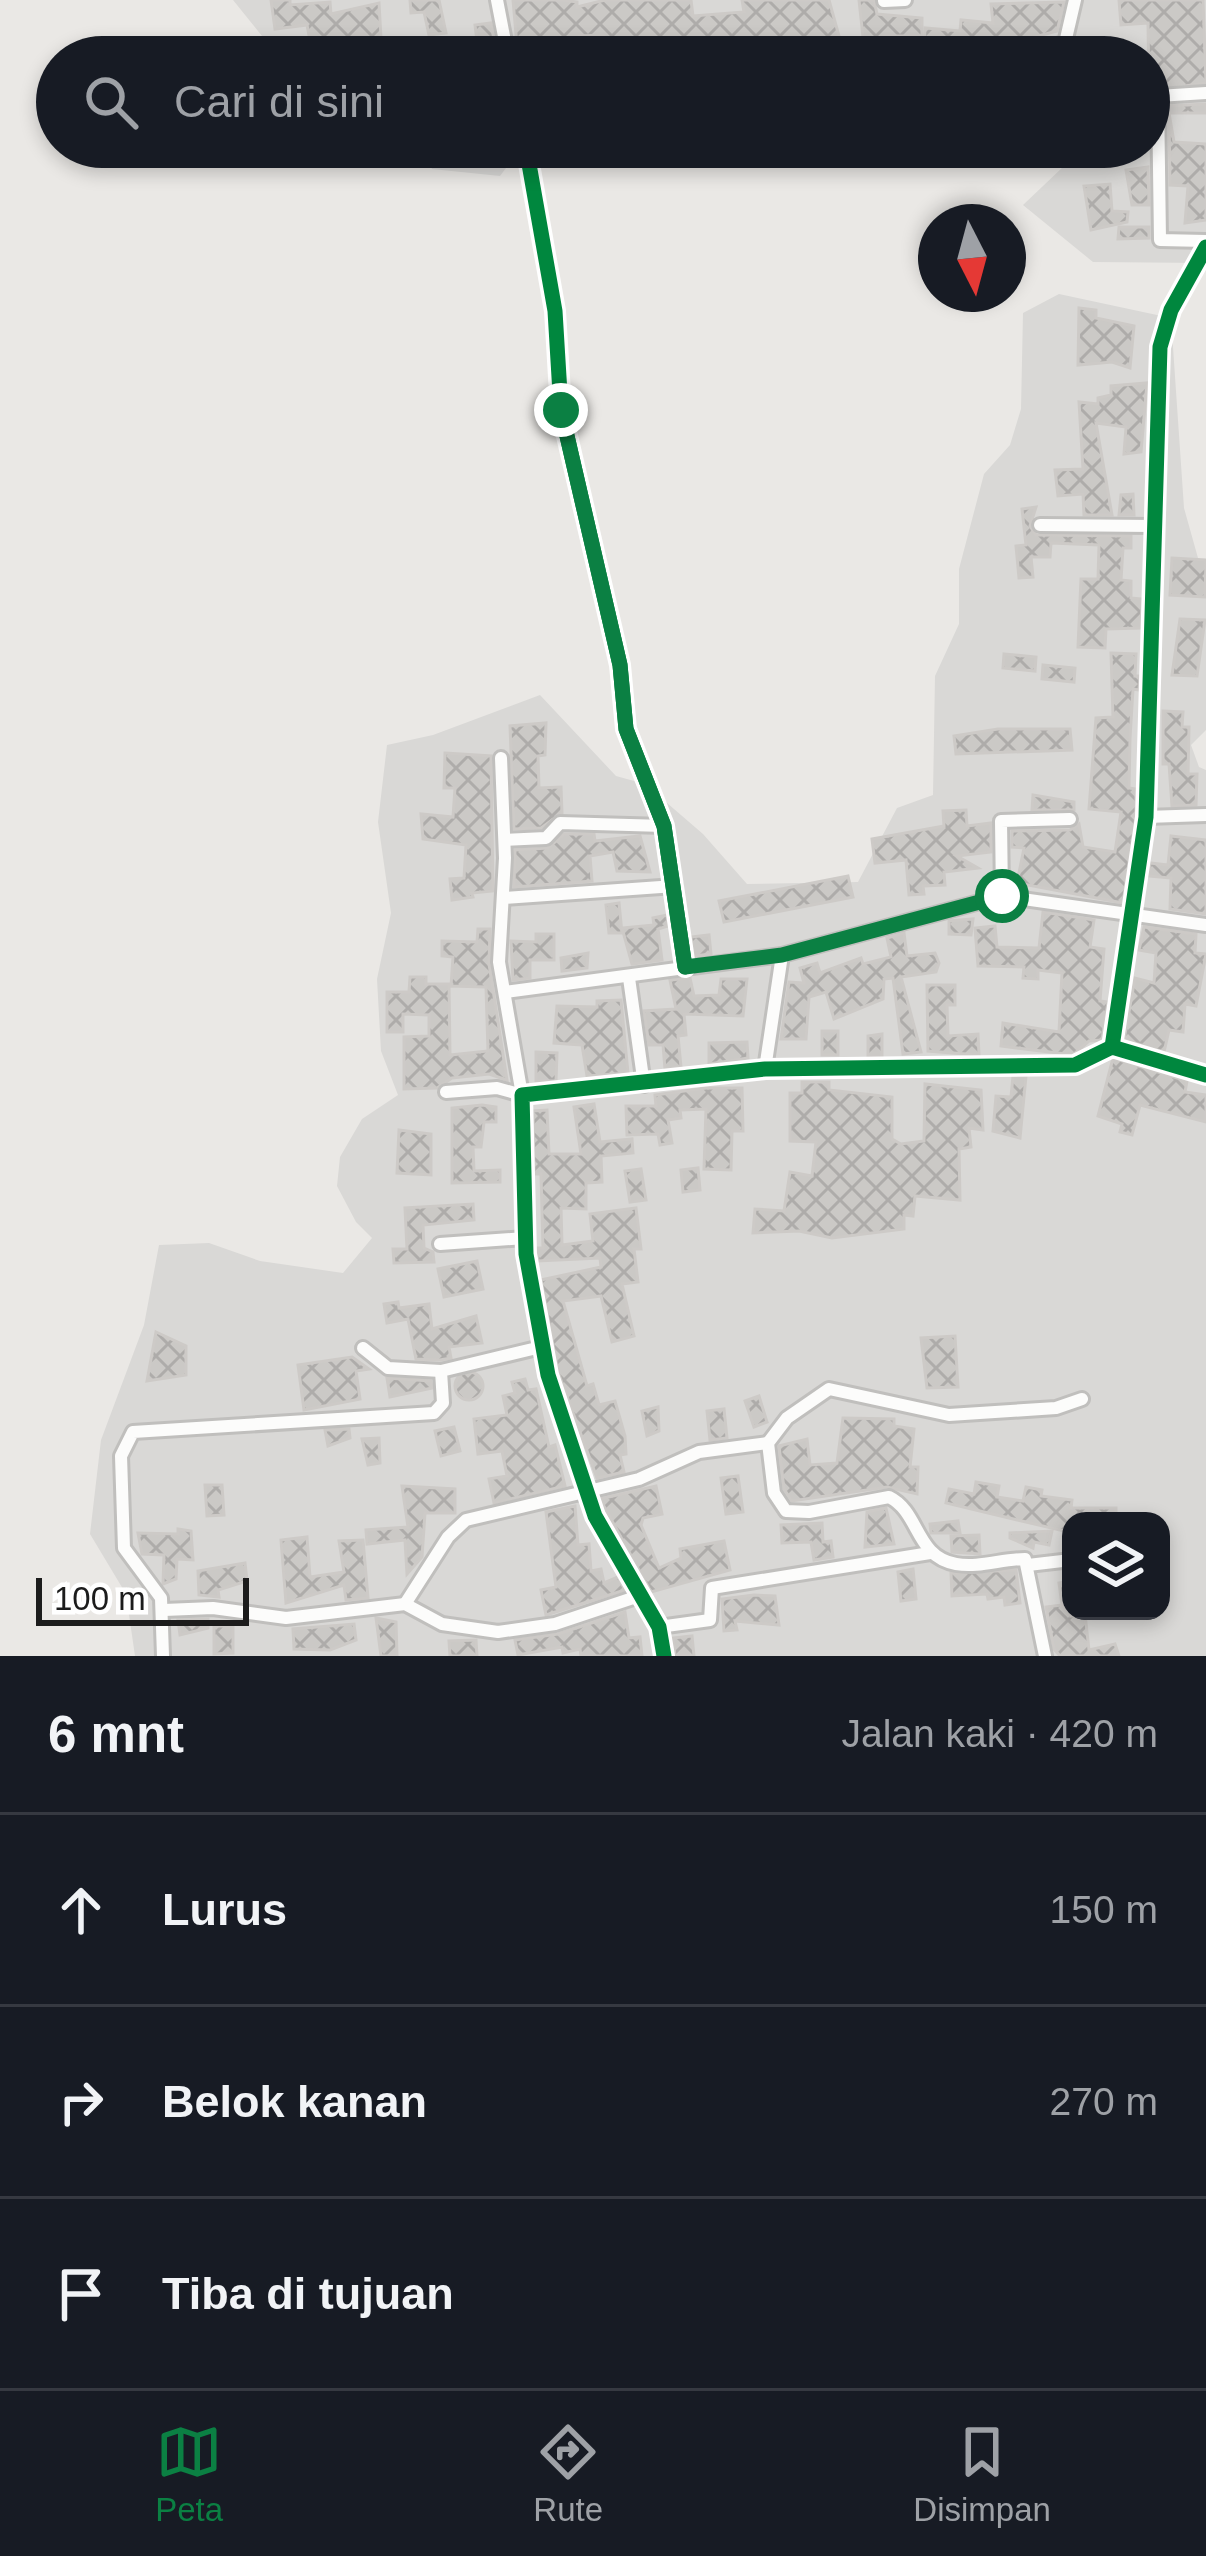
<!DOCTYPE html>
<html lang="id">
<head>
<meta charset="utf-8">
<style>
	:root { --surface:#171b24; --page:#20242c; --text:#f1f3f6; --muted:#9ea1a6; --line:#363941; --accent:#0b8043 }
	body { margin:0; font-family:Helvetica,sans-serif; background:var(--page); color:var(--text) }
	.controls { position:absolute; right:36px; bottom:36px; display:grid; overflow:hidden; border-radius:24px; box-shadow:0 6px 18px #0003 }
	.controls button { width:108px; height:108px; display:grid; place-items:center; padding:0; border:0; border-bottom:3px solid var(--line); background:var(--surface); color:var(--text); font:60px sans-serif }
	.compass { position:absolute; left:918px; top:204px; width:108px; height:108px; border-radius:50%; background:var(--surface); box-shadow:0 6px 18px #0003; rotate:174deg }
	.scale { position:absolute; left:36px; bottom:30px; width:213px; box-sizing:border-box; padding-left:12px; border:6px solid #1c1c1c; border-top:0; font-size:33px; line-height:42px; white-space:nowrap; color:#1c1c1c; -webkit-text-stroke:9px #fff; paint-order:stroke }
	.stop { position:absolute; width:36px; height:36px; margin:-27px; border:9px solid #0b8043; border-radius:50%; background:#fff }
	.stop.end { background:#0b8043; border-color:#fff; box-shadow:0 3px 12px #0008 }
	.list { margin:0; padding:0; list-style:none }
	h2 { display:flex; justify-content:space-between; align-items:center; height:156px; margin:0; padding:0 48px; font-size:51px }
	h2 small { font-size:39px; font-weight:400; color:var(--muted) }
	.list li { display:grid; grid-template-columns:78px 1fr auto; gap:36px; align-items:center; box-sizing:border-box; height:192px; padding:0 48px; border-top:3px solid var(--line) }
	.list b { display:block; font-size:45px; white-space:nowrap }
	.list em { font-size:39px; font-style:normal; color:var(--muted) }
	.icon { flex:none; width:66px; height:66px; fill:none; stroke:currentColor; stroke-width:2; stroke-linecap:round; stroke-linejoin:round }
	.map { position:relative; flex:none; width:1206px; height:1656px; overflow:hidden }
	.search { position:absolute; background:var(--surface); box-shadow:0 6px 18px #0003; left:36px; right:36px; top:36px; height:132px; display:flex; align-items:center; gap:30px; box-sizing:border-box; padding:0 42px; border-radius:66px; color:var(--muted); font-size:45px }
	.sheet { height:732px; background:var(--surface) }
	nav { display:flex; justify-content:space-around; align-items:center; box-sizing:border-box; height:168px; border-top:3px solid var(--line); background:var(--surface); font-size:33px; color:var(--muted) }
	nav a { display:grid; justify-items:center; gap:6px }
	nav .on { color:var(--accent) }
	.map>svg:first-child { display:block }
	.residential { fill:#d9d8d6; fill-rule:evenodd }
	.building { fill:url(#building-cross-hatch); stroke:#cdcac7; stroke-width:3 }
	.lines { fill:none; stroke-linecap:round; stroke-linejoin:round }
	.minor-casing { stroke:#c0bfbd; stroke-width:18 }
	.minor { stroke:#fcfcfb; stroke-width:12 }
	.cycleway-casing { stroke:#fff; stroke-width:22 }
	.cycleway { stroke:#00873e; stroke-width:15 }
	.route { stroke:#0b8043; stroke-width:15 }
</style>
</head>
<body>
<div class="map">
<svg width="1206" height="1656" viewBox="0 0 1206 1656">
	<defs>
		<pattern id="building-cross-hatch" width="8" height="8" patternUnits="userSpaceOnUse" patternTransform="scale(3)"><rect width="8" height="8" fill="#cbc9c6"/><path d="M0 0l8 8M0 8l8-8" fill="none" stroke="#aeacaa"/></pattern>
	</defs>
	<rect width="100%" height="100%" fill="#eae8e5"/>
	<!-- residential -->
	<g class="residential">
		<path d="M233,0H1206V263L1093,262L1023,205L1084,147H1149V57H428L430,47L370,57H288L270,46Z"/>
		<path d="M423,147H522L500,176L432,169Z"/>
		<path d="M1059,294L1171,318L1184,508L1198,558L1206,565V730L1191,745L1199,767L1206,770V1656H135L126,1594L90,1534L101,1440L144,1325L159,1245L209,1243L260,1261L343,1273L372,1238L356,1222L337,1186L340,1157L362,1119L398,1095L381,1051L377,979L391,913L378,822L387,745L433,735L540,695L616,776L645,784L703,834L747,884L858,882L897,808L933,795L935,676L959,624V569L984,474L1010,445L1021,409L1023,313ZM1071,1521H1161V1611H1071Z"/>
	</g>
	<!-- building -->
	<g class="building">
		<path d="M271,0H290V5L330,2L331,14L379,3L381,38L340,41L342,51L313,56L307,25L275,29Z"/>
		<path d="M410,0H439L446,33L429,35L424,12L411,13Z"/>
		<path d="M513,0H563L577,2V7L605,0H691L693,16L744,12L742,0H829L839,36L813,40V56L727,57L724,39L697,42V49L606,57L604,35L579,36L580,54L518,57Z"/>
		<path d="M859,0H874L877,14L922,18V36H885L886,43L864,46Z"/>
		<path d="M1119,0H1203L1206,83L1149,91L1148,23L1121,25Z"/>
		<path d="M1064,2L1057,31L1012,43L1013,55L924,51L925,28L960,31L961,20L993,23L991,4Z"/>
		<path d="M491,23L497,57H479L475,25Z"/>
		<path d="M1206,104V113H1169V106Z"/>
		<path d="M1169,113L1174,142L1206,144V220L1185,223L1188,186L1170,185Z"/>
		<path d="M1148,167L1149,205H1132L1126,170Z"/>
		<path d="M1110,184L1112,211L1128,212L1127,222L1091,230L1084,186Z"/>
		<path d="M1119,227H1149V238L1118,239Z"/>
		<path d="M1079,308L1096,310V318L1134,326L1130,368L1112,362L1078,365Z"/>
		<path d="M1147,383L1141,452L1124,454L1126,427L1096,423L1112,515H1084L1083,494L1058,496L1055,470L1083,469L1079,402L1098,404V398L1111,395V386Z"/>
		<path d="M1133,494L1134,515H1119L1121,495Z"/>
		<path d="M1036,507L1030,526L1036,535L1131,536V548H1123L1121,580L1131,581V598L1142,599L1141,628L1106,629L1105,648L1078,647L1081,579H1098L1099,545L1051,543L1050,557H1031L1033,577L1019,578L1016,546L1026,545L1022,509Z"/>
		<path d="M1172,558L1206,560L1205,597L1170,595Z"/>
		<path d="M1180,619L1205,620L1197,676L1172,675Z"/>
		<path d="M1111,653L1136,654L1135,676H1140L1139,690L1133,689L1130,738L1129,788L1136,789V816L1123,903L1017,883L1024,848L1012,847V831L1070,830L1079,824L1083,847L1115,852L1121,812L1089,809L1096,718L1113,717Z"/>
		<path d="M1004,654L1036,657L1035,671L1003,668Z"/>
		<path d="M1043,665L1075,668L1074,682L1042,679Z"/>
		<path d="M1163,711L1183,712L1182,727H1189L1188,774H1197L1196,805L1172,806L1169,764H1163Z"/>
		<path d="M546,723L545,755L538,756L539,788L561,787L562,813L541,828L514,829L510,726Z"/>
		<path d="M998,729H1070L1072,750L956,754L954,736Z"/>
		<path d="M445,753L491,756L493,891L472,893L473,897L452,900L450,879L464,878L466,845L423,839L421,814L453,817L455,788H444Z"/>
		<path d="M1033,795L1074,802V810H1032Z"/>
		<path d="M966,810L967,826L991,823V852L957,856L978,868L944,872L945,885L923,886L924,894L909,895L906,860L875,863L872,839L944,826L943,811Z"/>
		<path d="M564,834H594L595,841L640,836L650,872L617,871L613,852L590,856L592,881L514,887L515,850L548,848Z"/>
		<path d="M1171,836L1206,840V914L1170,909L1171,878L1148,876L1150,863L1168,865Z"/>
		<path d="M848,876L853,897L724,922L719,901Z"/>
		<path d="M619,903L622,933H609L606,905Z"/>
		<path d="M1043,912L1094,920L1090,947L1104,949L1100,1001L1108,1002L1102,1040L1089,1041L1073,1055L1001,1046L1003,1023L1059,1032L1062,973L1038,970V979L1023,978L1024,967L978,966L975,928L995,926L997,947L1039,948Z"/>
		<path d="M667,915L668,926L658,929L662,960L632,964L622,928L654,925L653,918Z"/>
		<path d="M973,919L971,935L949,934V921Z"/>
		<path d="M1144,927L1196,934L1195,953L1206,954L1196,1006L1185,1004L1183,1032L1169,1030L1164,1052L1124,1040L1135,978L1154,983L1156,953L1139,950Z"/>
		<path d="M478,929H490L489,964L507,1080L489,1074L452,1078L437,1088L404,1089V1037L429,1036V1015L403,1014V1032H387V992H409L410,977H426V984H449L450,1055L488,1051L486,987L451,986L453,957L442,956V941L477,942Z"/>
		<path d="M904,933L907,956L935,953L939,963L936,972L901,977L921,1052L903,1054L893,978L884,979L883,999L834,1019L826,992L809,997L806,1039H781L789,982L804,983L800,968L817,963L820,973L861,958L863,964L891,957L887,938Z"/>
		<path d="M536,934H554V960H530V978L513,980L511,941L536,942Z"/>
		<path d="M709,935L711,954L694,956L691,937Z"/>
		<path d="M588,953L587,968L562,971L561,958Z"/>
		<path d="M690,978L694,996L719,995L721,979H747L743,1016L684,1014L686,1035L678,1036L681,1067L665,1069L663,1045H649L644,1011L676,1009L670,980Z"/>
		<path d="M927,985H955V1005H947L948,1036L978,1034L979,1055L928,1051Z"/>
		<path d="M621,1000L628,1073L587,1076L582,1045L554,1043L557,1006L597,1007V1001Z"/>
		<rect x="822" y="1031" width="16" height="24"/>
		<path d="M882,1034V1057H868V1036Z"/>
		<path d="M747,1042L748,1058L709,1064V1043Z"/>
		<path d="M536,1052L557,1053L556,1081H536Z"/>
		<path d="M1113,1058L1187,1081L1185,1092L1206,1095V1122L1140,1105L1132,1135L1120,1132L1122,1124L1098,1116Z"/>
		<path d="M1013,1076H1026L1020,1138L993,1131L996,1096L1011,1097Z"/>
		<path d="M802,1082H829V1090L892,1097V1139L901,1144L924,1141L925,1084L981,1090L983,1130L969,1128L971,1147L959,1149L960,1200L915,1196L913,1216L904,1215V1229L832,1238L799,1231L753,1233L755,1209L784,1211L790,1172L812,1176L816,1142L790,1141V1093H802Z"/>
		<path d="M706,1088H742L743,1131H732L731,1170L704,1169L706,1109L680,1110L681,1118L668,1120L672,1143L660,1145L658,1134L627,1135L626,1106H656L655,1095Z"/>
		<path d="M594,1104L600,1142L632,1139L633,1153L601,1156L602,1182L586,1183V1209L561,1208L562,1245L593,1241L590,1214L636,1208L641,1249H634L638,1282L622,1284L634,1336L612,1342L601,1296L563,1301L587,1386L593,1384L599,1405L615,1401L625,1436L626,1454L620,1455L624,1472L597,1478L558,1372L541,1280L601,1267L600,1258L538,1261L536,1248H543L541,1174H534L533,1111L547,1110L549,1154H581L574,1107Z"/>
		<path d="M482,1105L496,1107V1122H484L481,1147H473L474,1171L500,1170V1182L452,1183V1108Z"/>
		<path d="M399,1130L431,1134V1175L397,1173Z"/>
		<path d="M698,1168L700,1190L683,1192L681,1170Z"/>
		<path d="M641,1169L646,1200L630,1202L625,1171Z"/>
		<path d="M473,1204L474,1220L423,1225L424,1248L433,1252L434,1262L394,1263L393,1249H407L405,1208Z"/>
		<path d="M477,1261L483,1289L444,1297L438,1269Z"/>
		<path d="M398,1302L399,1308L429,1304L432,1329L476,1316L482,1343L449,1347L451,1358L440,1360L416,1359L408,1319L387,1323L384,1304Z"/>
		<path d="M156,1332L186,1346V1375L147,1381Z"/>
		<path d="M955,1336L958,1387L927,1388L921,1338Z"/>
		<path d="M352,1357L369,1369L356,1371L360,1399L304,1410L298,1365Z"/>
		<circle cx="469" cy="1386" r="14"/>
		<path d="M387,1378L431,1381L432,1388L390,1397Z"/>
		<path d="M525,1379L528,1390L536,1389L549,1447L555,1445L565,1486L494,1503L489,1479L507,1476L502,1451L478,1454L474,1419L507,1415L503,1396L515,1393L512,1382Z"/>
		<path d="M759,1396L767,1422L754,1427L745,1401Z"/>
		<path d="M658,1407L659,1431L647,1436L642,1411Z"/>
		<path d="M724,1409L727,1438L710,1440L707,1411Z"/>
		<path d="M843,1418L894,1419V1426L914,1429L910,1467H918L917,1494L887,1487L792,1501L784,1489L779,1446L807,1439L810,1465L837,1463Z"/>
		<path d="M454,1427L460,1451L441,1456L435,1431Z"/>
		<path d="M349,1429L350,1438L328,1446L325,1430Z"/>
		<path d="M379,1438L380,1463L368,1465L362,1439Z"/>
		<path d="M738,1476L743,1512L726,1514L721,1478Z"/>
		<path d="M976,1482L999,1486L997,1497L1023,1501L1026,1487L1042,1490L1041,1496L1072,1500L1071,1508H1116V1521H1070L1068,1532L946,1503L949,1489L974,1494Z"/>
		<path d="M205,1485H222L224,1515L207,1516Z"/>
		<path d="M402,1486L455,1489V1513H425L422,1557L407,1574L405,1540L367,1544L366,1530L408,1527Z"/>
		<path d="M656,1486L662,1514L643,1518L641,1525L659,1568L681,1558L680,1549L724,1541L730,1570L651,1592L600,1499Z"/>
		<path d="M575,1506L578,1545L589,1544L591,1571L601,1569L604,1583L618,1577L625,1590L546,1615L541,1590L556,1587L546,1512Z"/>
		<path d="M886,1508L894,1544L865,1547L867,1512Z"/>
		<path d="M958,1521L960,1533H931L930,1524Z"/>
		<path d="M822,1523L823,1542L831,1541L833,1557L814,1560L811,1542L782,1543L781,1525Z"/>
		<path d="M178,1529L191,1531L193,1560L177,1559L176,1579L163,1584L164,1555L142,1554L138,1533L178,1534Z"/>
		<path d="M1052,1531L1049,1545L1034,1542L1033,1548L1010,1538V1533Z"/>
		<path d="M979,1535L980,1554L952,1552L951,1536Z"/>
		<path d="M307,1537L310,1577L344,1572L339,1541L363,1540L368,1598L346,1600L344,1585L286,1603L281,1540Z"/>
		<path d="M245,1563L247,1581L218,1590L219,1597L199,1595L198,1571Z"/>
		<path d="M913,1569L916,1599L901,1601L898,1572Z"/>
		<path d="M1016,1570L1020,1603L1005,1605L1004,1597L988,1599L987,1594L952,1596L951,1573Z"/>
		<path d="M1071,1581V1616L1085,1614L1089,1650L1115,1644L1119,1656H1060L1054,1649L1046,1607L1062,1605L1059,1583Z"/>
		<path d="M754,1595L775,1596L779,1625L735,1621L737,1630L724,1631L722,1599Z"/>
		<path d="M625,1612L629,1638L640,1637L642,1656H581L580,1649L563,1653L562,1647L518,1655L515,1640L558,1634Z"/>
		<path d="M376,1618L396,1622L397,1656H381Z"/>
		<path d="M208,1619V1628L180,1635L178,1620Z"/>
		<path d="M354,1624L356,1640L330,1650L294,1649L293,1629Z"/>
		<path d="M214,1626H233V1653L214,1654Z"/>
		<path d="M692,1636L694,1656H675L673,1638Z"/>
		<path d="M476,1640L477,1656H450L449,1641Z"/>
	</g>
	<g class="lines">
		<!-- minor casing -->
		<g class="minor-casing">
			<g id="minor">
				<path d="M497,0L508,57"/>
				<path d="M884,1L905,0"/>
				<path d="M1028,52L1065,43L1075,0"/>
				<path d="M1206,93L1158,96L1160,240L1206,241"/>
				<path d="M526,147L555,311L561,410L620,665L626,729L664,826L685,967"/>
				<path d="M1040,525L1153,526"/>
				<path d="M1146,817L1206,815"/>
				<path d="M505,840L546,838L560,823L664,826"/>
				<path d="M1002,896L1001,821L1070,819"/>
				<path d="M504,898L675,886"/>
				<path d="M629,978L644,1085"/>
				<path d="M505,992L782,955L1002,896L1206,925"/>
				<path d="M1112,1047L1146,817L1160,347L1171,310L1206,247"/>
				<path d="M765,1069L782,955"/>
				<path d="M446,1092L497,1088L522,1095L499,962L505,858L501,758"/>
				<path d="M440,1244L525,1238"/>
				<path d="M363,1348L388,1368L441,1371"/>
				<path d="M1028,1565L1071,1560"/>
				<path d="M405,1604L448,1537L466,1520L639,1479L699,1452L768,1443"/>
				<path d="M164,1610L213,1608L286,1618L405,1604L442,1624L498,1632L555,1624L639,1596"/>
				<path d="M659,1627L710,1620L712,1588L930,1553"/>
				<path d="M163,1656L161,1598L124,1548L121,1456L133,1432L434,1413L443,1403L441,1371L541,1347"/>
				<path d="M664,1656L659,1627L595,1516L548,1375L526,1254L522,1095L765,1069L1075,1065L1112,1047L1206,1075"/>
				<path d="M1045,1656L1025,1559C1002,1559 979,1568 956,1564C915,1557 920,1512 889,1497L809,1512L786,1511L774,1493L768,1443L787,1418L829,1389L949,1415L1056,1408L1082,1399"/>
			</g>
		</g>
		<!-- minor -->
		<use href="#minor" class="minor"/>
		<!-- cycleway casing -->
		<g class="cycleway-casing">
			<g id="cycleway">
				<path d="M526,147L555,311L561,410L620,665L626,729L664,826L685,967"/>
				<path d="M1112,1047L1146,817L1160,347L1171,310L1206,247"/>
				<path d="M664,1656L659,1627L595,1516L548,1375L526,1254L522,1095L765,1069L1075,1065L1112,1047L1206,1075"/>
			</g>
		</g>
		<!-- cycleway -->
		<use href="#cycleway" class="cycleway"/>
	</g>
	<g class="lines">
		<!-- route -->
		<path class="route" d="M561,410L620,665L626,729L664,826L685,967L782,955L1002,896"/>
	</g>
</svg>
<div class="controls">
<button><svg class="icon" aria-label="layers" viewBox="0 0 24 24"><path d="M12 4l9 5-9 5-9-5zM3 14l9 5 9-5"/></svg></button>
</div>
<svg class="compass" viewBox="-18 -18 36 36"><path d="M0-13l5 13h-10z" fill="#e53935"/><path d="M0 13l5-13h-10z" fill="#9ea1a6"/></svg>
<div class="scale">100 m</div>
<div class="stop" style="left:1002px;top:896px"></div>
<div class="stop end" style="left:561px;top:410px"></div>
<div class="search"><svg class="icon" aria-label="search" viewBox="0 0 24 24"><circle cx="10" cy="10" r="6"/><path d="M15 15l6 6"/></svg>Cari di sini</div>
</div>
<section class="sheet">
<h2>6 mnt<small>Jalan kaki · 420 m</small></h2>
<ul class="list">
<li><svg class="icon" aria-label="ahead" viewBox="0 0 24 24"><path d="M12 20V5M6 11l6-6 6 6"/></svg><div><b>Lurus</b></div><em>150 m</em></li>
<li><svg class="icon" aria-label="right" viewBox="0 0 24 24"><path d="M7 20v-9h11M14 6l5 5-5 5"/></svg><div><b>Belok kanan</b></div><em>270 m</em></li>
<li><svg class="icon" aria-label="arrive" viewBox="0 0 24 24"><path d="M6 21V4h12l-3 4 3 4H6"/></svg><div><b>Tiba di tujuan</b></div></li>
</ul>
</section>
<nav>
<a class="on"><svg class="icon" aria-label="map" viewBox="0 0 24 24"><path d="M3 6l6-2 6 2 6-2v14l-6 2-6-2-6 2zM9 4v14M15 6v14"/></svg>Peta</a>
<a><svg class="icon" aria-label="directions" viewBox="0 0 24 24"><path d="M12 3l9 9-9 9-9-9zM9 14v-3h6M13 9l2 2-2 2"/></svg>Rute</a>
<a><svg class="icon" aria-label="saved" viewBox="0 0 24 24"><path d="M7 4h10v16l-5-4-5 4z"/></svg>Disimpan</a>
</nav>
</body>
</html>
